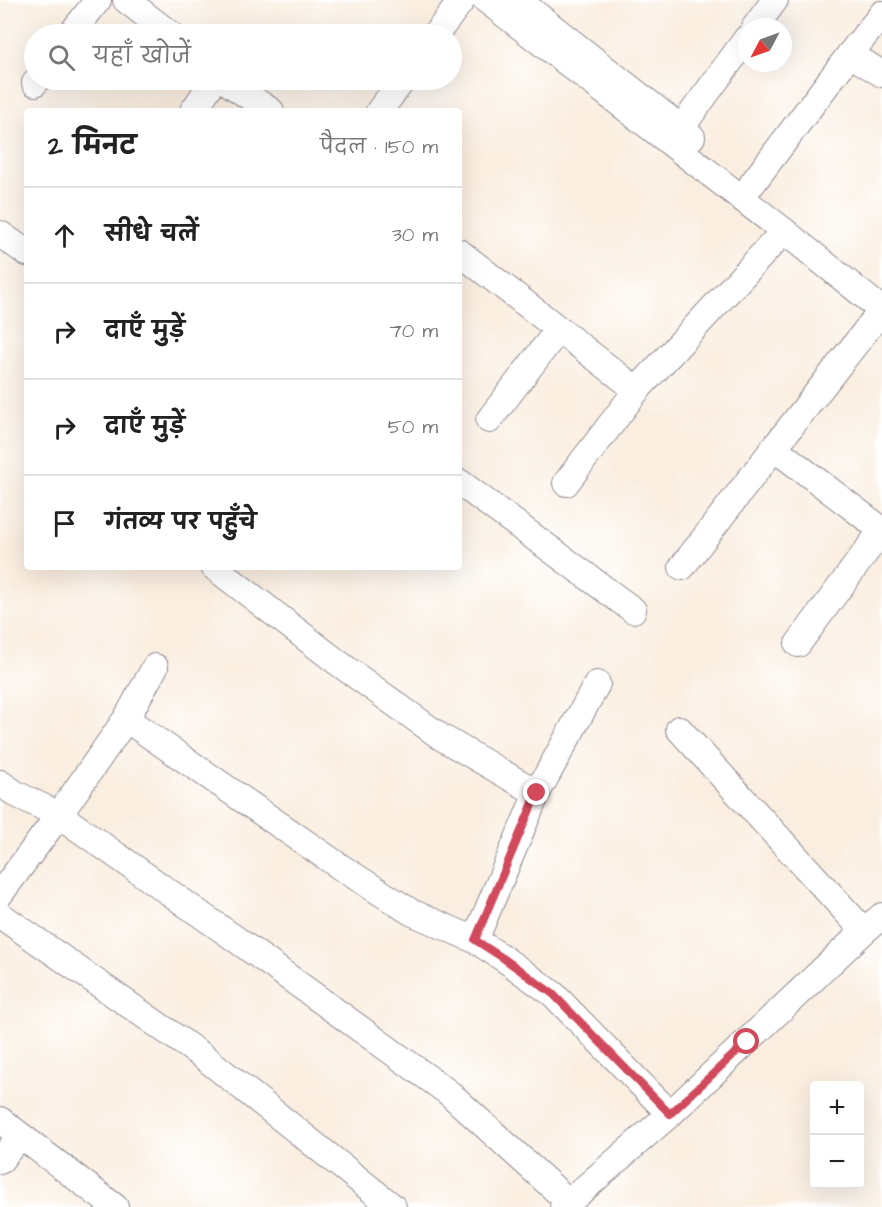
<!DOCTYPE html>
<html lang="hi">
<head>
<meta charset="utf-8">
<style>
	:root { --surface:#fff; --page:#f2f2f2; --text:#222; --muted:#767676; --line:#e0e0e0 }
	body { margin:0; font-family:"Architects Daughter","Playpen Sans Deva",sans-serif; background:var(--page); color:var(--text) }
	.controls { position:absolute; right:18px; bottom:18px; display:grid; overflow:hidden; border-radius:6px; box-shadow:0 6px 24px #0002 }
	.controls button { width:54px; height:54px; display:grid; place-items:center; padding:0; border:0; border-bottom:2px solid var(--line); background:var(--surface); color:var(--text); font:30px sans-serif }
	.compass { position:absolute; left:738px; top:18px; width:54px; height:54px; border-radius:50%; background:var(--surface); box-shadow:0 6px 24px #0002; rotate:229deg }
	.stop { position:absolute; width:18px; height:18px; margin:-14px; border:4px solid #d1495b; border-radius:50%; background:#fff }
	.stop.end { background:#d1495b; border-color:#fff; box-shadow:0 2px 6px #0008 }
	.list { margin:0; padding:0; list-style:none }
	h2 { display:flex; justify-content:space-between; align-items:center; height:78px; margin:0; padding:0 24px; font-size:26px }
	h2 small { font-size:20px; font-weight:400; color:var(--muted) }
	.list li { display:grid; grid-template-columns:39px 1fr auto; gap:18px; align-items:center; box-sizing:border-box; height:96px; padding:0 24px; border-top:2px solid var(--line) }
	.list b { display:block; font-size:22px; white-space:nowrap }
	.list em { font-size:20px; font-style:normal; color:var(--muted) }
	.icon { flex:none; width:33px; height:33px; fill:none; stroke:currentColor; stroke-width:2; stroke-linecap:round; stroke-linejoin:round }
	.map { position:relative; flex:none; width:882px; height:1207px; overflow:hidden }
	.search { position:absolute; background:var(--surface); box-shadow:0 6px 24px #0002; left:24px; top:24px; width:438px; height:66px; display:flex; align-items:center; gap:15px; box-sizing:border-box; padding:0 21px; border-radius:33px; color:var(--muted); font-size:22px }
	.panel { position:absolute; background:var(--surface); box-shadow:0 6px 24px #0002; left:24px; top:108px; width:438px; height:462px; border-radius:6px }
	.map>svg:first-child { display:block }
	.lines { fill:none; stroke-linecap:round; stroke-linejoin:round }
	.minor-casing { stroke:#8e888e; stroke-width:28 }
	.minor { stroke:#fff; stroke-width:26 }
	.route { stroke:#d1495b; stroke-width:8 }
</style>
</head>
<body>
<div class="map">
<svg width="882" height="1207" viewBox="0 0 882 1207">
	<rect width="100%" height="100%" fill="#fff"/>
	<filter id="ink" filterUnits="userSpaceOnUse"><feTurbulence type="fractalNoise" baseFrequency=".0167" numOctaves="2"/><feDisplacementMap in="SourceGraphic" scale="12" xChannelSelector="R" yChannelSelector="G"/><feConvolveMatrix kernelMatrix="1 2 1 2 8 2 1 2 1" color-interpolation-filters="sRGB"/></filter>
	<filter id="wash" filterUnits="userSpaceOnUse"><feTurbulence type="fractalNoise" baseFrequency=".008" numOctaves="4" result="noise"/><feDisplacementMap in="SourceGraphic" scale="24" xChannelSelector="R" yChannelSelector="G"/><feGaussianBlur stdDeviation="1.35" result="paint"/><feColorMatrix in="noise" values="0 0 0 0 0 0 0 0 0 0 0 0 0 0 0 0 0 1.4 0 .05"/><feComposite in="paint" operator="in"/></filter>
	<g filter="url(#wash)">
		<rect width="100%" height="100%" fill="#faeee0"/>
	</g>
	<g filter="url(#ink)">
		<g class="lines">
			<!-- minor casing -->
			<g class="minor-casing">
				<g id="minor">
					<path d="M126,0L170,34"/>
					<path d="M486,0L784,231L882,310"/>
					<path d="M518,0L692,137"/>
					<path d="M755,27L775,0"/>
					<path d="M71,34L98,0"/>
					<path d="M436,34L462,0"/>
					<path d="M850,54L882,74"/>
					<path d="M224,80L271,111"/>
					<path d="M35,83L37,80"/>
					<path d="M193,111L214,80"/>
					<path d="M379,111L403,80"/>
					<path d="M681,128L747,38"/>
					<path d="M752,184L850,54L882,14"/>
					<path d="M0,234L27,253"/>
					<path d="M459,252L637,390L566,483"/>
					<path d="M637,390L784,231"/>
					<path d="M489,420L558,330"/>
					<path d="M459,482L633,610"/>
					<path d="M214,567L337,662L441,737L537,793"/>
					<path d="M682,567L774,448"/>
					<path d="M798,644L882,530L774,448L882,310"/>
					<path d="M126,719L342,868L411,912L475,940L503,958L553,994L670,1114"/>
					<path d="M679,729L864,931"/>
					<path d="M0,783L16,794L59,815L237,940L449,1093L569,1202"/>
					<path d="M0,894L59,815L126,719L155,667"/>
					<path d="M0,915L204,1057L393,1207"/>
					<path d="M475,940L537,793L597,684"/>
					<path d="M0,1120L115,1207"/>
					<path d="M0,1161L20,1136"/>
					<path d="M563,1207L670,1114L864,931L882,916"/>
				</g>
			</g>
			<!-- minor -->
			<use href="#minor" class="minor"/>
		</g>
	</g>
	<g class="lines" filter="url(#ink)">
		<!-- route -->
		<path class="route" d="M537,793L475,940L503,958L553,994L670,1114L747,1042"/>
	</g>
</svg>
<div class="controls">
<button>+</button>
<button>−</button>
</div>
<svg class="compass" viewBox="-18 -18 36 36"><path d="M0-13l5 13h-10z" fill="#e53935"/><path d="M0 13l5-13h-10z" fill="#767676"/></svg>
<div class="stop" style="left:747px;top:1042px"></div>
<div class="stop end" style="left:537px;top:793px"></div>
<div class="search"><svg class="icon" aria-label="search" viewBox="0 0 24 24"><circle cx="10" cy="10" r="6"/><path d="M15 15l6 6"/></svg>यहाँ खोजें</div>
<section class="panel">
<h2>2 मिनट<small>पैदल · 150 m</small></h2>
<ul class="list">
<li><svg class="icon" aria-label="ahead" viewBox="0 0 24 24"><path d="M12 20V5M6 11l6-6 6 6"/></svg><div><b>सीधे चलें</b></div><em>30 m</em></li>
<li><svg class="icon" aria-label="right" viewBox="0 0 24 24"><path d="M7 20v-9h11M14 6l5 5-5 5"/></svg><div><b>दाएँ मुड़ें</b></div><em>70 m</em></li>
<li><svg class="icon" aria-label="right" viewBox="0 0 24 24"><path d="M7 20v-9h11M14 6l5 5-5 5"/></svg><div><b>दाएँ मुड़ें</b></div><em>50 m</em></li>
<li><svg class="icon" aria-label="arrive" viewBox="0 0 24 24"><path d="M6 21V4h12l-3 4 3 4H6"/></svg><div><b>गंतव्य पर पहुँचे</b></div></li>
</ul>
</section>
</div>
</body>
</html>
